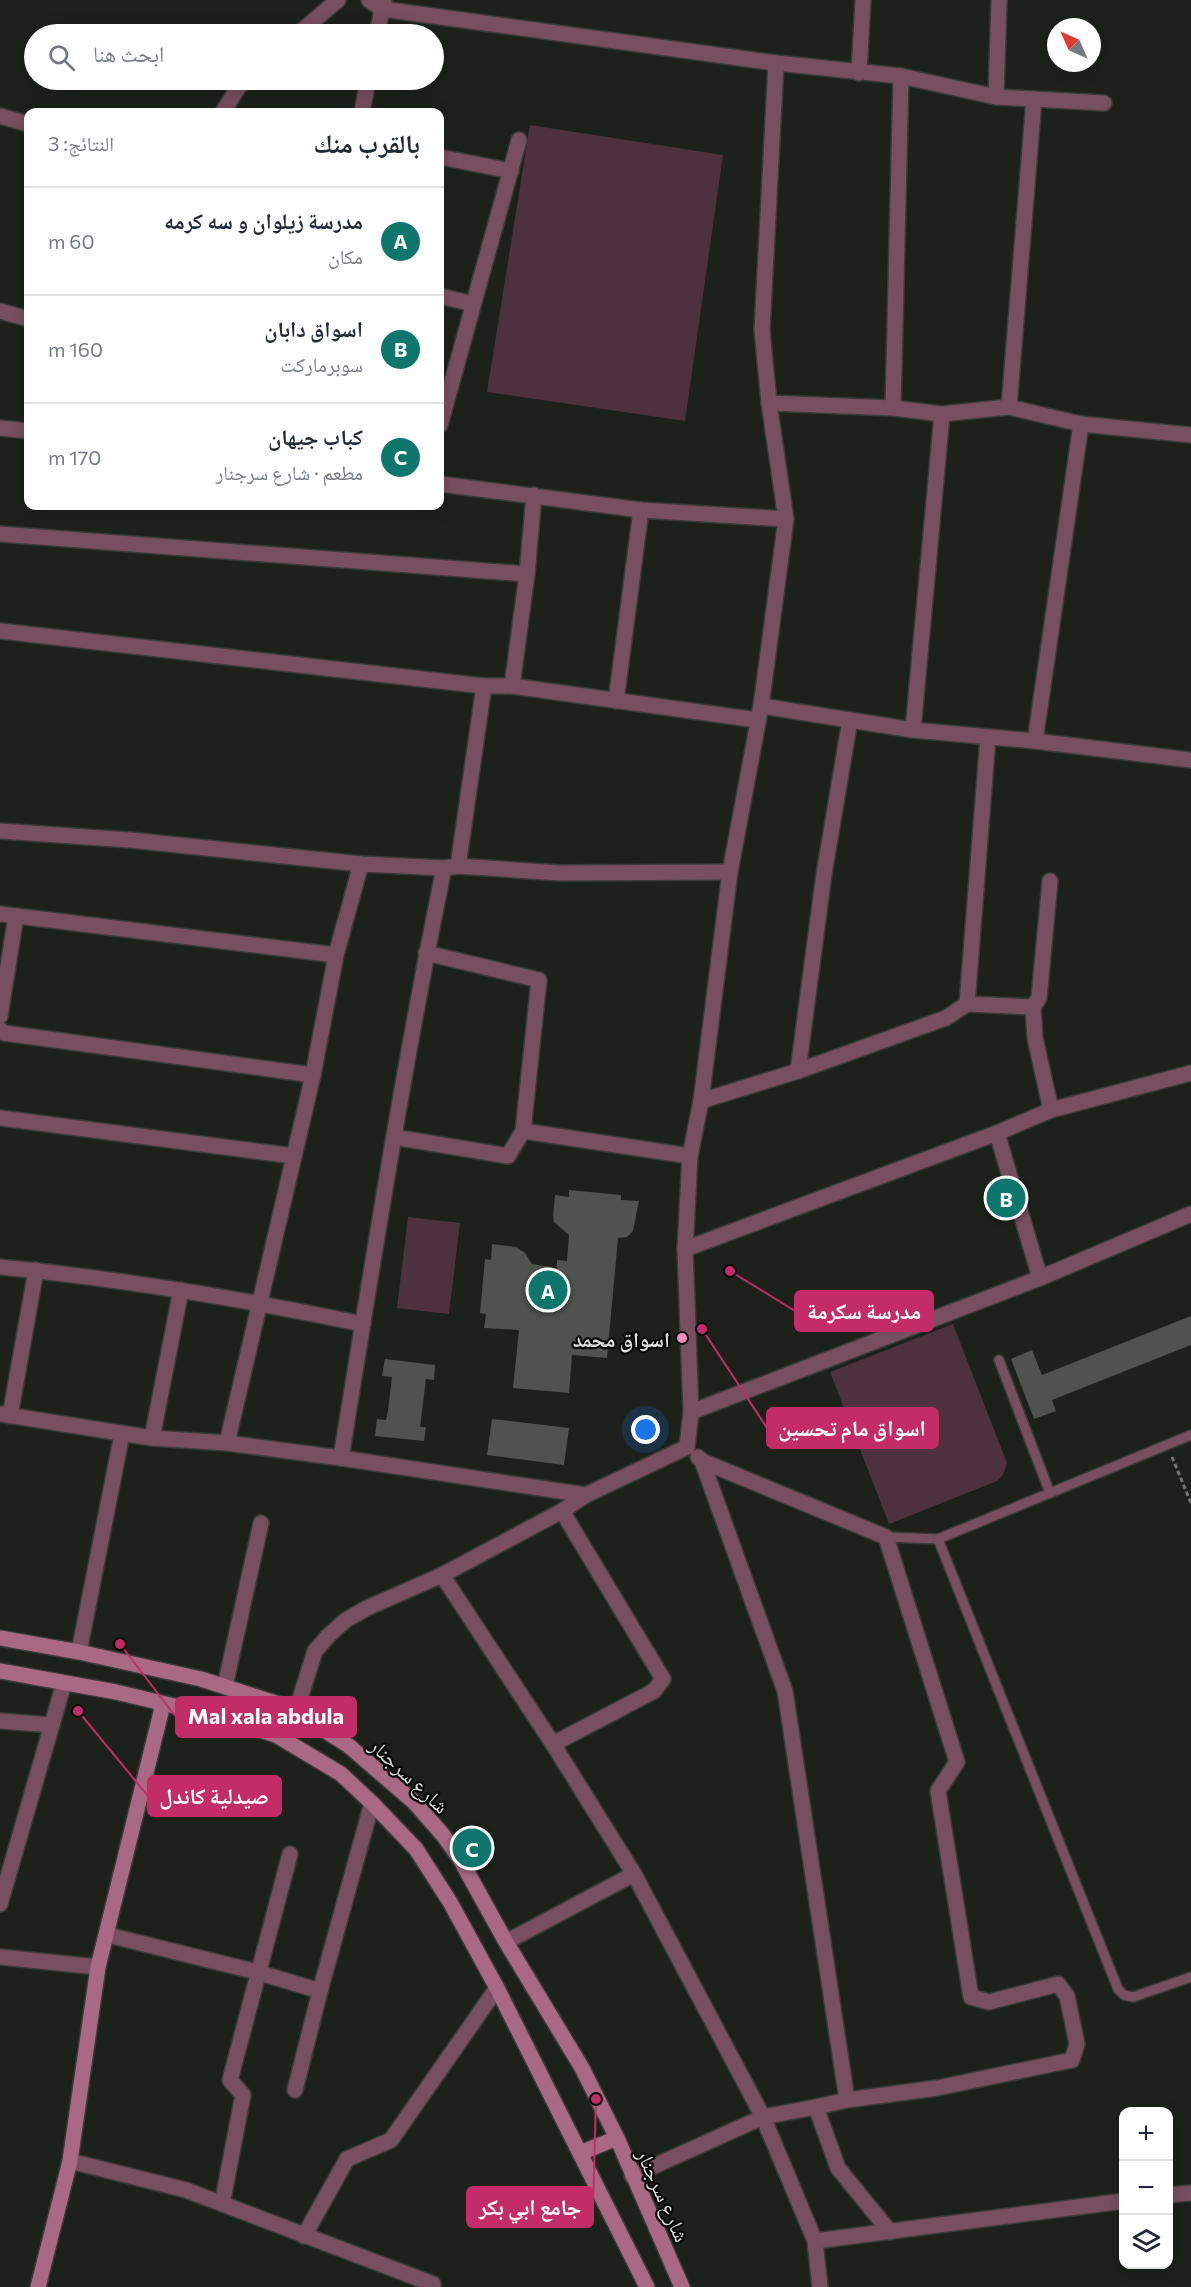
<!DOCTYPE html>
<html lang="ar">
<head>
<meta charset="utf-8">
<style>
	:root { --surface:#fff; --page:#f6f6f7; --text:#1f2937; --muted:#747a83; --line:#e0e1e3; --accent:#0f766e }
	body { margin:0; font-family:Commissioner,"Noto Naskh Arabic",sans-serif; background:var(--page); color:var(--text); direction:rtl }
	.controls { position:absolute; right:18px; bottom:18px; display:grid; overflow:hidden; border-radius:12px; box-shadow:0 3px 15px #0003 }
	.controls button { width:54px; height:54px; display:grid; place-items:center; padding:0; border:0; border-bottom:2px solid var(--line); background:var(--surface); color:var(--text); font:30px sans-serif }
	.compass { position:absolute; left:1047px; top:18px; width:54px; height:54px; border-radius:50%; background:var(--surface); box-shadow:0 3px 15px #0003; rotate:315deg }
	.you { position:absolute; left:646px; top:1430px; width:21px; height:21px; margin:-15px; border:4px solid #fff; border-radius:50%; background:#1a73e8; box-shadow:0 0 0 9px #1a73e833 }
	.badge { display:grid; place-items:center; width:39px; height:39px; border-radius:50%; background:var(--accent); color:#fff; font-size:20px; font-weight:700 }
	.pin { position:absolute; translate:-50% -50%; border:3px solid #fff; box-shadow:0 2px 6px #0006 }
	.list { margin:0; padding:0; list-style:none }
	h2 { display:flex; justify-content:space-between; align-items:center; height:78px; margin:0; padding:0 24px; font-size:26px }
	h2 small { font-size:20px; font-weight:400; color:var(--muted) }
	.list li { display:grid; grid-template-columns:39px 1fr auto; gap:18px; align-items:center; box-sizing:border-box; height:108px; padding:0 24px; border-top:2px solid var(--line) }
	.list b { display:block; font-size:22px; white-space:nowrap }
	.list p { margin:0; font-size:20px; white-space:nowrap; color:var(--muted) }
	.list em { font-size:20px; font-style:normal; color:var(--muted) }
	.icon { flex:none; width:33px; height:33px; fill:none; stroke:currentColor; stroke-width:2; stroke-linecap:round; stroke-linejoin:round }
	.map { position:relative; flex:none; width:1191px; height:2287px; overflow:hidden; direction:ltr }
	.search { position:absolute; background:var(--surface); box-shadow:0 3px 15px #0003; left:24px; top:24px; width:420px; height:66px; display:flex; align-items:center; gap:15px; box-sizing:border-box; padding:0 21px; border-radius:33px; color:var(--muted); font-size:22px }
	.panel { position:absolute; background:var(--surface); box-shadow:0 3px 15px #0003; left:24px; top:108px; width:420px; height:402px; border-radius:12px; direction:rtl }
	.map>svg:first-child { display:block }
	.green { fill:#4d313c }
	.building { fill:#4e534d }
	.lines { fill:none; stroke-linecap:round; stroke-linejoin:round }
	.lane-casing { stroke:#383b37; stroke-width:12 }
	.street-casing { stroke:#383b37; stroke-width:18 }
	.secondary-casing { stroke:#383b37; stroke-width:18 }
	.path { stroke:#737672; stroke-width:3; stroke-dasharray:4.5 3; stroke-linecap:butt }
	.lane { stroke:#784f5f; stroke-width:9 }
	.street { stroke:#784f5f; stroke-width:15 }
	.secondary { stroke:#aa6983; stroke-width:15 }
	.poi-dot { fill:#fe8ebd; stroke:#080a08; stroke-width:2 }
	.labels { text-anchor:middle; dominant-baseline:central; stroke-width:4.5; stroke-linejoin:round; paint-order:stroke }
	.poi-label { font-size:21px; font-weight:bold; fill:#dbdeda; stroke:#080a08; text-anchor:end }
	.street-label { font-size:21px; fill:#dbdeda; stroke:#080a08 }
	.leader { fill:none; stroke:#c42c68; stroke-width:2 }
	.callout-dot { fill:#c42c68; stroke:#080a08; stroke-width:2 }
	.callout { fill:#c42c68; stroke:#c42c68; stroke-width:2 }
	.callout-label { font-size:22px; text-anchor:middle; font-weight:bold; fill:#fff }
</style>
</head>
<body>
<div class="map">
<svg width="1191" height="2287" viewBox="0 0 1191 2287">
	<rect width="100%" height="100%" fill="#1d211c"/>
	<!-- green -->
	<g class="green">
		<path d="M530,125L723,155L685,421L487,392Z"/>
		<path d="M408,1217L460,1223L449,1314L397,1308Z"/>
		<path d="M953,1324L1007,1463L1003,1475L997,1481L889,1524L830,1372Z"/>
	</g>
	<!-- building -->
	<g class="building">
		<path d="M569,1190L621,1195V1200L639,1201L633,1231L627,1237L618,1238L607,1358L572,1355L569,1393L513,1388L519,1330L484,1328L486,1314L480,1313L485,1259L491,1260L492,1244L516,1247L525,1253L532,1264L557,1268V1260L567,1261L569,1235L554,1222L553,1217L555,1195L569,1197Z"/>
		<path d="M1191,1316V1345L1052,1400L1056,1411L1034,1419L1011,1359L1032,1350L1042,1375Z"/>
		<path d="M385,1359L435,1365L434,1380L426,1379L420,1427H426L424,1441L375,1436L377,1419L386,1420L388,1411L392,1377L382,1376Z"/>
		<path d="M492,1419L569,1428L564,1465L487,1455Z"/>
	</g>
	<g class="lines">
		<!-- lane casing -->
		<g class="lane-casing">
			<g id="lane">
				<path d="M999,1360L1050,1493"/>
				<path d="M886,1537L938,1539L1191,1435"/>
				<path d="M938,1539L1118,1989L1124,1995L1133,1997L1191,1977"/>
			</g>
		</g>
		<!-- street casing -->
		<g class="street-casing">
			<g id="street">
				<path d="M369,0L382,9L776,63L901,76L996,97L1104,103"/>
				<path d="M298,34L338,0"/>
				<path d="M377,34L384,0"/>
				<path d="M859,73L863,0"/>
				<path d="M996,97L999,0"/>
				<path d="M223,112L239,86L247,80"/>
				<path d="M362,112L368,80"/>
				<path d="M0,116L28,124"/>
				<path d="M440,157L511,171"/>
				<path d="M440,296L473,304"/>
				<path d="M0,311L28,319"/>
				<path d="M769,403L893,408L942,414L1009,407L1081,424L1191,435"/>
				<path d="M1009,407L1034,99"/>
				<path d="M893,408L901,76"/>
				<path d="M440,425L519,140"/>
				<path d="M0,428L28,431"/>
				<path d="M440,484L641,510L786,519"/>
				<path d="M0,534L527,574"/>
				<path d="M0,631L484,686H512L757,720"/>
				<path d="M512,686L527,574L534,495"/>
				<path d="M616,701L641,510"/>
				<path d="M761,706L913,730L1035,741L1191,760"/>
				<path d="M913,730L942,414"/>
				<path d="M1035,741L1081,424"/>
				<path d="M0,831L130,840L361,864L444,868L458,866L560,873L730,872"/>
				<path d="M458,866L484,686"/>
				<path d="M0,914L336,955"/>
				<path d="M967,1004L1033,1007L1039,998L1050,881"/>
				<path d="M1033,1007L1035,1038L1051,1110"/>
				<path d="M0,1016L16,916"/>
				<path d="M0,1029L4,1033L313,1075"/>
				<path d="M798,1071L824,874L850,720"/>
				<path d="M701,1101L798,1071L946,1018L967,1004L988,737"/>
				<path d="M0,1118L294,1156"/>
				<path d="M523,1131L690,1156"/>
				<path d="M997,1133L1040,1278"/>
				<path d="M394,1137L508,1156L523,1131L539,980L426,953"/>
				<path d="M685,1249L997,1133L1051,1110L1191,1073"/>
				<path d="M0,1267C122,1279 243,1299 363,1324"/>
				<path d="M691,1412L1040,1278L1191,1214"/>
				<path d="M0,1414L152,1438L227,1443L341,1458L586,1495"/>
				<path d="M10,1416L36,1270"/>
				<path d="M152,1438L181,1290"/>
				<path d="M227,1443L313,1075L336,955L361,864"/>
				<path d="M687,1447L691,1412L685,1249L690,1156L701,1101L730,872L761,706L786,519L769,403L762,330L776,63"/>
				<path d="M698,1457L702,1461L785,1691L847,2100L816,2107L838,2168L890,2232"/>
				<path d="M341,1458C373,1261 404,1063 444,868"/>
				<path d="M702,1461L886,1537L957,1762L938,1791L971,1997L989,2002L1058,1984L1067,1996L1077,2044L1072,2060L937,2088L847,2100"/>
				<path d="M442,1575L553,1744L634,1874L763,2117L815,2241L820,2287"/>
				<path d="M79,1652L122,1434"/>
				<path d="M225,1686L261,1523"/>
				<path d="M296,1711L315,1651L329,1635L346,1620L367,1608L442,1575L562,1511L586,1495L687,1447"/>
				<path d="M0,1721L52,1725"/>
				<path d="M553,1744L654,1691L663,1679L562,1511"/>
				<path d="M0,1904L64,1683"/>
				<path d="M108,1935L257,1972L320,1991"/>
				<path d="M506,1942L634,1874"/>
				<path d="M0,1957L98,1967"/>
				<path d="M295,2090L320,1991L372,1803"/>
				<path d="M70,2161L186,2190L433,2284L432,2287"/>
				<path d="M632,2176L763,2117L816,2107"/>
				<path d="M1168,2195L1191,2193"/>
				<path d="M222,2204L243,2095L230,2080L290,1854"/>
				<path d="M304,2236L347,2159L391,2140L497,1988"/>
				<path d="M815,2241L1124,2201"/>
			</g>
		</g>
		<!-- secondary casing -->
		<g class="secondary-casing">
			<g id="secondary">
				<path d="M0,1638L79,1652L201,1679L288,1707L349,1746L414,1802L443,1835L460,1859L506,1942L582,2068L617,2138L682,2287"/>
				<path d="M0,1671L116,1692L212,1715L276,1735L341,1774L372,1803L416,1849L450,1902L497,1988L647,2287"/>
				<path d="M580,2153L617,2138"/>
				<path d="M38,2287L70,2161L98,1967L163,1704"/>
			</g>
		</g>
		<!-- path -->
		<path class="path" d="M1172,1457L1191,1503"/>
		<!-- lane -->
		<use href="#lane" class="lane"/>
		<!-- street -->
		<use href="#street" class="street"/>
		<!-- secondary -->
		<use href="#secondary" class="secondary"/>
	</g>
	<!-- markers -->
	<circle class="poi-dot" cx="682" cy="1338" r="6"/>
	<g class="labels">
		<!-- poi labels -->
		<g class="poi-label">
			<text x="670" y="1338">اسواق محمد</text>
		</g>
		<!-- street labels -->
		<g class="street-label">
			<text transform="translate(410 1775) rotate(43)">شارع سرجنار</text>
			<text transform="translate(664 2195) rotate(66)">شارع سرجنار</text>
		</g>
	</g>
	<!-- callouts -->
	<path class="leader" d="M730 1271L795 1311M702 1329L767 1428M120 1644L176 1717M78 1711L148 1796M596 2099L593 2207"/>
	<g class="callout-dot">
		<circle cx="730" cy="1271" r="6"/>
		<circle cx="702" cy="1329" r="6"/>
		<circle cx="120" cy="1644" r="6"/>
		<circle cx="78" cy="1711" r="6"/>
		<circle cx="596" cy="2099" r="6"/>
	</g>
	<g class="callout">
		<rect x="795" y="1291" width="138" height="40" rx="6"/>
		<rect x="767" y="1408" width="171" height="40" rx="6"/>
		<rect x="176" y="1697" width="180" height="40" rx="6"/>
		<rect x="148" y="1776" width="133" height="40" rx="6"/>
		<rect x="467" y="2187" width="126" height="40" rx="6"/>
	</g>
	<g class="callout-label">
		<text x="864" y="1319">مدرسة سكرمة</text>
		<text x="852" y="1436">اسواق مام تحسين</text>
		<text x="266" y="1724">Mal xala abdula</text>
		<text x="214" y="1804">صيدلية كاندل</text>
		<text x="530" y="2215">جامع ابي بكر</text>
	</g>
</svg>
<div class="controls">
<button>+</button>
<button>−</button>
<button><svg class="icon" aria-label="layers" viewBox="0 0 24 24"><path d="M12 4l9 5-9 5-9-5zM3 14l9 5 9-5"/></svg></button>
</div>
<svg class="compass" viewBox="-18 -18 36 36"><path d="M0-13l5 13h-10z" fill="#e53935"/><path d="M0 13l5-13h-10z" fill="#747a83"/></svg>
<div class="you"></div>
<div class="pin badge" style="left:548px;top:1290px">A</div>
<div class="pin badge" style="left:1006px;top:1198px">B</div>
<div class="pin badge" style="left:472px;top:1848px">C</div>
<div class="search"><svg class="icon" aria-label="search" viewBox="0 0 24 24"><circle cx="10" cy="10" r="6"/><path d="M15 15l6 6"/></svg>ابحث هنا</div>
<section class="panel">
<h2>بالقرب منك<small>النتائج: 3</small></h2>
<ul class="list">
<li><span class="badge">A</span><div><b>مدرسة زيلوان و سه كرمه</b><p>مكان</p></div><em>60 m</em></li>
<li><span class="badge">B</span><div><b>اسواق دابان</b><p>سوبرماركت</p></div><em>160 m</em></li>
<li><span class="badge">C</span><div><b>كباب جيهان</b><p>مطعم · شارع سرجنار</p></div><em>170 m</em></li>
</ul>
</section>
</div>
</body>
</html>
